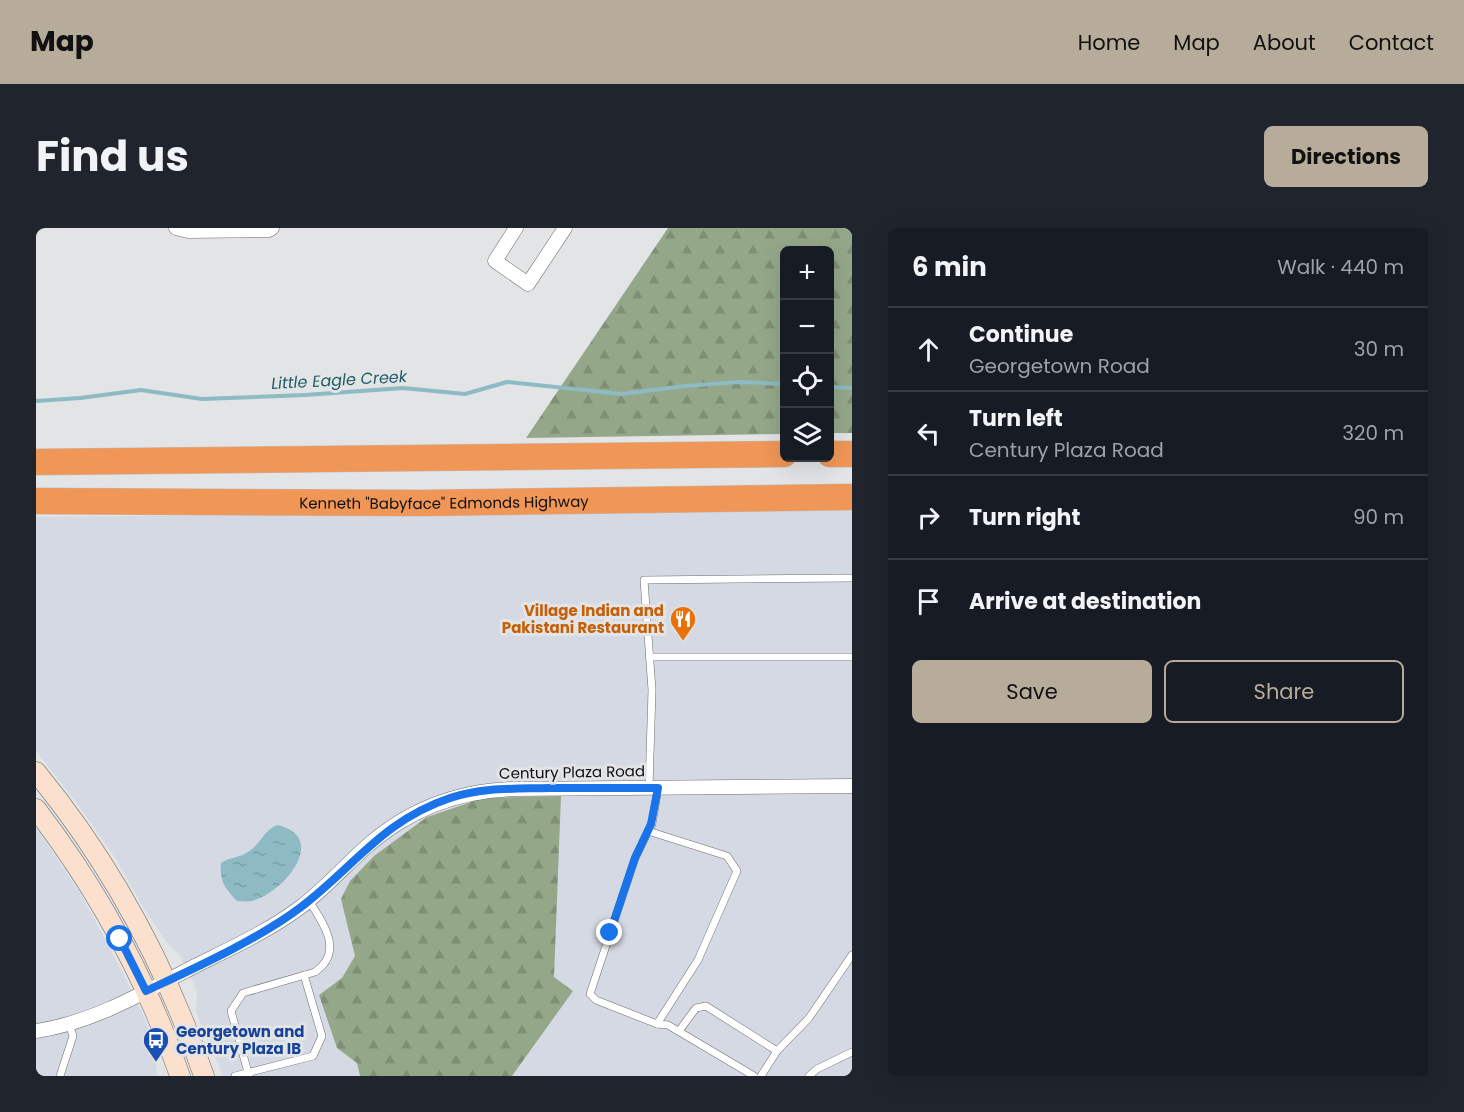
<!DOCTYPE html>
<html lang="en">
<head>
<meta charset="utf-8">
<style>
	:root { --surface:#171b24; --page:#20242c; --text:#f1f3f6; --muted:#9ea1a6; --line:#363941; --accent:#b6ac99 }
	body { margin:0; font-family:Poppins,sans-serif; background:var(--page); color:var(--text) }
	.controls { position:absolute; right:18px; top:18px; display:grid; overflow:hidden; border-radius:9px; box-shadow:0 6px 24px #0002 }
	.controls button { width:54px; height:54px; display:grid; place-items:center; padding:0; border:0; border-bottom:2px solid var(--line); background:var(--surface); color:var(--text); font:30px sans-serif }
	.stop { position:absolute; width:18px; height:18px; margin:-14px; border:4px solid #1a73e8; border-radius:50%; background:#fff }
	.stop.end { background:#1a73e8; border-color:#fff; box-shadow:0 2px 6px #0008 }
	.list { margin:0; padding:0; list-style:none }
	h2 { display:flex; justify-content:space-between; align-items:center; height:78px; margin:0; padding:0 24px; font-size:26px }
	h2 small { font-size:20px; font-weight:400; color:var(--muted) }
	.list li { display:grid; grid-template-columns:39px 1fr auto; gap:18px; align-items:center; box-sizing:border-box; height:84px; padding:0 24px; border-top:2px solid var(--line) }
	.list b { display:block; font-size:22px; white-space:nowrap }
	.list p { margin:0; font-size:20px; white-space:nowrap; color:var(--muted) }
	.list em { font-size:20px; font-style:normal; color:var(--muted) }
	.actions { display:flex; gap:12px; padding:18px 24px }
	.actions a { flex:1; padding:14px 0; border:2px solid var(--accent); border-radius:9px; text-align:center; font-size:21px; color:var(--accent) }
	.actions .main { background:var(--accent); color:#111 }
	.icon { flex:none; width:33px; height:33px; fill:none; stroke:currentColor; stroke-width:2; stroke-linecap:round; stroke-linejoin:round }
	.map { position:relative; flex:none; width:816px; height:848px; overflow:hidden; border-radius:9px }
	header { display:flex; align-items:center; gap:36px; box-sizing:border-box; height:84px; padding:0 30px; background:var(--accent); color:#111 }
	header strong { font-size:28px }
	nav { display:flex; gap:33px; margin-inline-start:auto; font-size:21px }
	.intro { display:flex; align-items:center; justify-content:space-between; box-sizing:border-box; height:144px; padding:0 36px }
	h1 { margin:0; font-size:42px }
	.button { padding:15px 27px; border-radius:9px; background:var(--accent); color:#111; font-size:21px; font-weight:700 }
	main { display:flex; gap:36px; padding:0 36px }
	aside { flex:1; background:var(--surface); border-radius:9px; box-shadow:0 6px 24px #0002 }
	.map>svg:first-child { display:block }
	.built { fill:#d5d9e3 }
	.forest { fill:url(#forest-firs) }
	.water { fill:url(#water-ripples) }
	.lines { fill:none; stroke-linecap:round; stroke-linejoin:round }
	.stream { stroke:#8dbac3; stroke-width:4 }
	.lane-casing { stroke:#6b6c6f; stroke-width:8 }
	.street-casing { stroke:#6b6c6f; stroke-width:15 }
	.secondary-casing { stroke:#6b6c6f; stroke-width:21 }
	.highway-casing { stroke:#c0c0c1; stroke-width:27 }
	.lane { stroke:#fff; stroke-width:7 }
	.street { stroke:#fff; stroke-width:14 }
	.secondary { stroke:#fae0cd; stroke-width:20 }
	.highway { stroke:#f09657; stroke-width:26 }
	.route { stroke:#1a73e8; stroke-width:8 }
	.labels { text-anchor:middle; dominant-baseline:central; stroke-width:6; stroke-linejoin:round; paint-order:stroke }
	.street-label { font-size:15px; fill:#0e0e0f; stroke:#e2e4e6 }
	.food-label { font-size:15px; font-weight:bold; fill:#c56008; stroke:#e2e4e6; text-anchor:end }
	.transit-label { font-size:15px; font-weight:bold; fill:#164399; stroke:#e2e4e6; text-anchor:start }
	.water-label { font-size:16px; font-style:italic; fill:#1e5c66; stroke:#e2e4e6 }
</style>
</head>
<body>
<header>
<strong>Map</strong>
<nav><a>Home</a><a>Map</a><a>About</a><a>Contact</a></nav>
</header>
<div class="intro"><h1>Find us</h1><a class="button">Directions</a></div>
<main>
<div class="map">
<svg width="816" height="848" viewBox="0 0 816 848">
	<defs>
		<pattern id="forest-firs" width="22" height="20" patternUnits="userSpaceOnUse" patternTransform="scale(1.5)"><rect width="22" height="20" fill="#94a889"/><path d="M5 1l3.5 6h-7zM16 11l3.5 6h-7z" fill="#7e8f75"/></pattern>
		<pattern id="water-ripples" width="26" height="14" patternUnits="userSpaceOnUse" patternTransform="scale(1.5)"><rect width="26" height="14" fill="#8dbac3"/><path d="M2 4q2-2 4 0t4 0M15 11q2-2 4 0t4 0" fill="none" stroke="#789fa6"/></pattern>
	</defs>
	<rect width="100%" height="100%" fill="#e2e4e6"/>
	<!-- built -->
	<g class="built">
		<path d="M816,282V848H187L160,784L161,763L143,726L131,715L106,677L80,631L43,578L0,523V289Z"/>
		<path d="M0,599L47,670L88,747L109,791L120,824L121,848H0Z"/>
	</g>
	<!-- forest -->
	<g class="forest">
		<path d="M632,0H816V205H794V22H748V206L490,210Z"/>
		<path d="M525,568L518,749L537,763L476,848H324L321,835L301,820L283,767L306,750L319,728L305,671L314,653L338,628L391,589L447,570Z"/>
	</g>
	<!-- water -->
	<path class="water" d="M241,597C295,609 246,667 215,673C211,674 206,673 201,673C189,661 183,652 185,635C194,629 203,630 212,624C225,616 227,603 241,597Z"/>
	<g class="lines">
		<!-- stream -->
		<g class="stream">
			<path d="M794,159L816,160"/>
			<path d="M0,173L44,170L105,162L166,171L269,167L367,160L429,166L471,154L586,166L649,158L703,154L748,156"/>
		</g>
		<!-- lane casing -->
		<g class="lane-casing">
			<g id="lane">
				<path d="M613,429H816"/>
				<path d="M613,560L616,462L608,352L816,350"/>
				<path d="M622,560L616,596L599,630L554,766L560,772L621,796L632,797L718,848"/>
				<path d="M612,603L691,628L701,643L662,732L621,796"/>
				<path d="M643,803L660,780L670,778L741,823"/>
				<path d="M24,848L37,808L33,796"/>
				<path d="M199,848L277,828L286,808L268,747"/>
				<path d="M213,848L195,783L207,765L279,744C308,724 288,696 273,673"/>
				<path d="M725,848L741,823L773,790L816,727"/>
				<path d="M773,848L781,841L816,824"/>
			</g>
		</g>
		<!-- street casing -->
		<g class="street-casing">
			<g id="street">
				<path d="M140,0L152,3L233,2L236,0"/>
				<path d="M480,0L459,33L492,56L529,0"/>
				<path d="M0,803C56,795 109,764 159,738C195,720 233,703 266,678C288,661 308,639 329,620C371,582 421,563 477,561L816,558"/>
			</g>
		</g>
		<!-- secondary casing -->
		<g class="secondary-casing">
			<g id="secondary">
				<path d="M0,544C74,634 130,738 168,848"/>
				<path d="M0,581C62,662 111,752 144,848"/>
			</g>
		</g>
		<!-- highway casing -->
		<g class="highway-casing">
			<g id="highway">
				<path d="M794,226H816"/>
				<path d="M0,234L748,226"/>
				<path id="s1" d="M0,273L386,275L816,269"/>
			</g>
		</g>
		<!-- lane -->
		<use href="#lane" class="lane"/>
		<!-- street -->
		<use href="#street" class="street"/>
		<!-- secondary -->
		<use href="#secondary" class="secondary"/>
		<!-- highway -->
		<use href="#highway" class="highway"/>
	</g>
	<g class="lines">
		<!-- route -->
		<path class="route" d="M84,711L110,763C159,740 223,711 265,679C319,638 346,593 414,570C446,559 480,561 513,560C550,560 586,560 622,560L615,596L599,630L574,705"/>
	</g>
	<!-- icons -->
	<defs>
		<g id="restaurant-pin" transform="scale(1.35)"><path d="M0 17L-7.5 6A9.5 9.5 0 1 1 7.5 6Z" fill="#e8710a" stroke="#e2e4e6"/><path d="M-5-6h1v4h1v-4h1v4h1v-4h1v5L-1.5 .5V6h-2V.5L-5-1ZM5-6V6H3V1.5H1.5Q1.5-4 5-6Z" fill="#fff"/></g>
		<g id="bus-pin" transform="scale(1.35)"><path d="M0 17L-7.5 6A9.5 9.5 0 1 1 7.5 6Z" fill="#1a4fb4" stroke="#e2e4e6"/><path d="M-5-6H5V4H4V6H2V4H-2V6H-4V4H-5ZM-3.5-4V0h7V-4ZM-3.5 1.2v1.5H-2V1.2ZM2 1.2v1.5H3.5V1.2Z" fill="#fff"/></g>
	</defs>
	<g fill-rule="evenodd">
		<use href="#restaurant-pin" x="647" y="391"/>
		<use href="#bus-pin" x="120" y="812"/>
	</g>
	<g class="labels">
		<!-- street labels -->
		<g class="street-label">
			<text stroke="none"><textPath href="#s1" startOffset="408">Kenneth "Babyface" Edmonds Highway</textPath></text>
			<text transform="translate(536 544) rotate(-1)">Century Plaza Road</text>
		</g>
		<!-- food labels -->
		<g class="food-label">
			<text x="628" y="382">Village Indian and<tspan x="628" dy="17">Pakistani Restaurant</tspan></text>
		</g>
		<!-- transit labels -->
		<g class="transit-label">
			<text x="140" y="803">Georgetown and<tspan x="140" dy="17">Century Plaza IB</tspan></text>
		</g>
		<!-- water labels -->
		<g class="water-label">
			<text transform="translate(303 152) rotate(-3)">Little Eagle Creek</text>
		</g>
	</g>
</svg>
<div class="controls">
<button>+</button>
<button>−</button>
<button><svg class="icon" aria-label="locate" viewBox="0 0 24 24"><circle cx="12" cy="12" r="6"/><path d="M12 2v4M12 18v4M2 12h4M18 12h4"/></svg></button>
<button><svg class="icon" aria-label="layers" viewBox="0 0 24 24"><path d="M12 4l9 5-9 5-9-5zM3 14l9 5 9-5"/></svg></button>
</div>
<div class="stop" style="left:84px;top:711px"></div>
<div class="stop end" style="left:574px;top:705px"></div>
</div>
<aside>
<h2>6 min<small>Walk · 440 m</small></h2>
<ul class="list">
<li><svg class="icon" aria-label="ahead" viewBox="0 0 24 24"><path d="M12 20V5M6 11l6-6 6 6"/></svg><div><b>Continue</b><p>Georgetown Road</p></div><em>30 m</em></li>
<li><svg class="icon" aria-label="left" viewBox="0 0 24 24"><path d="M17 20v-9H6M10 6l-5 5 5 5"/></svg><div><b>Turn left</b><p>Century Plaza Road</p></div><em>320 m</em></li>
<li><svg class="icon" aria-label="right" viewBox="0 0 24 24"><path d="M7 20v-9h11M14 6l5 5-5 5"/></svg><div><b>Turn right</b></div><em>90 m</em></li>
<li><svg class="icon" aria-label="arrive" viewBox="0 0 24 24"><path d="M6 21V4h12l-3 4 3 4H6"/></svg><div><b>Arrive at destination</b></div></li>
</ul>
<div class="actions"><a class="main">Save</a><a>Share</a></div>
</aside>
</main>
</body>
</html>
